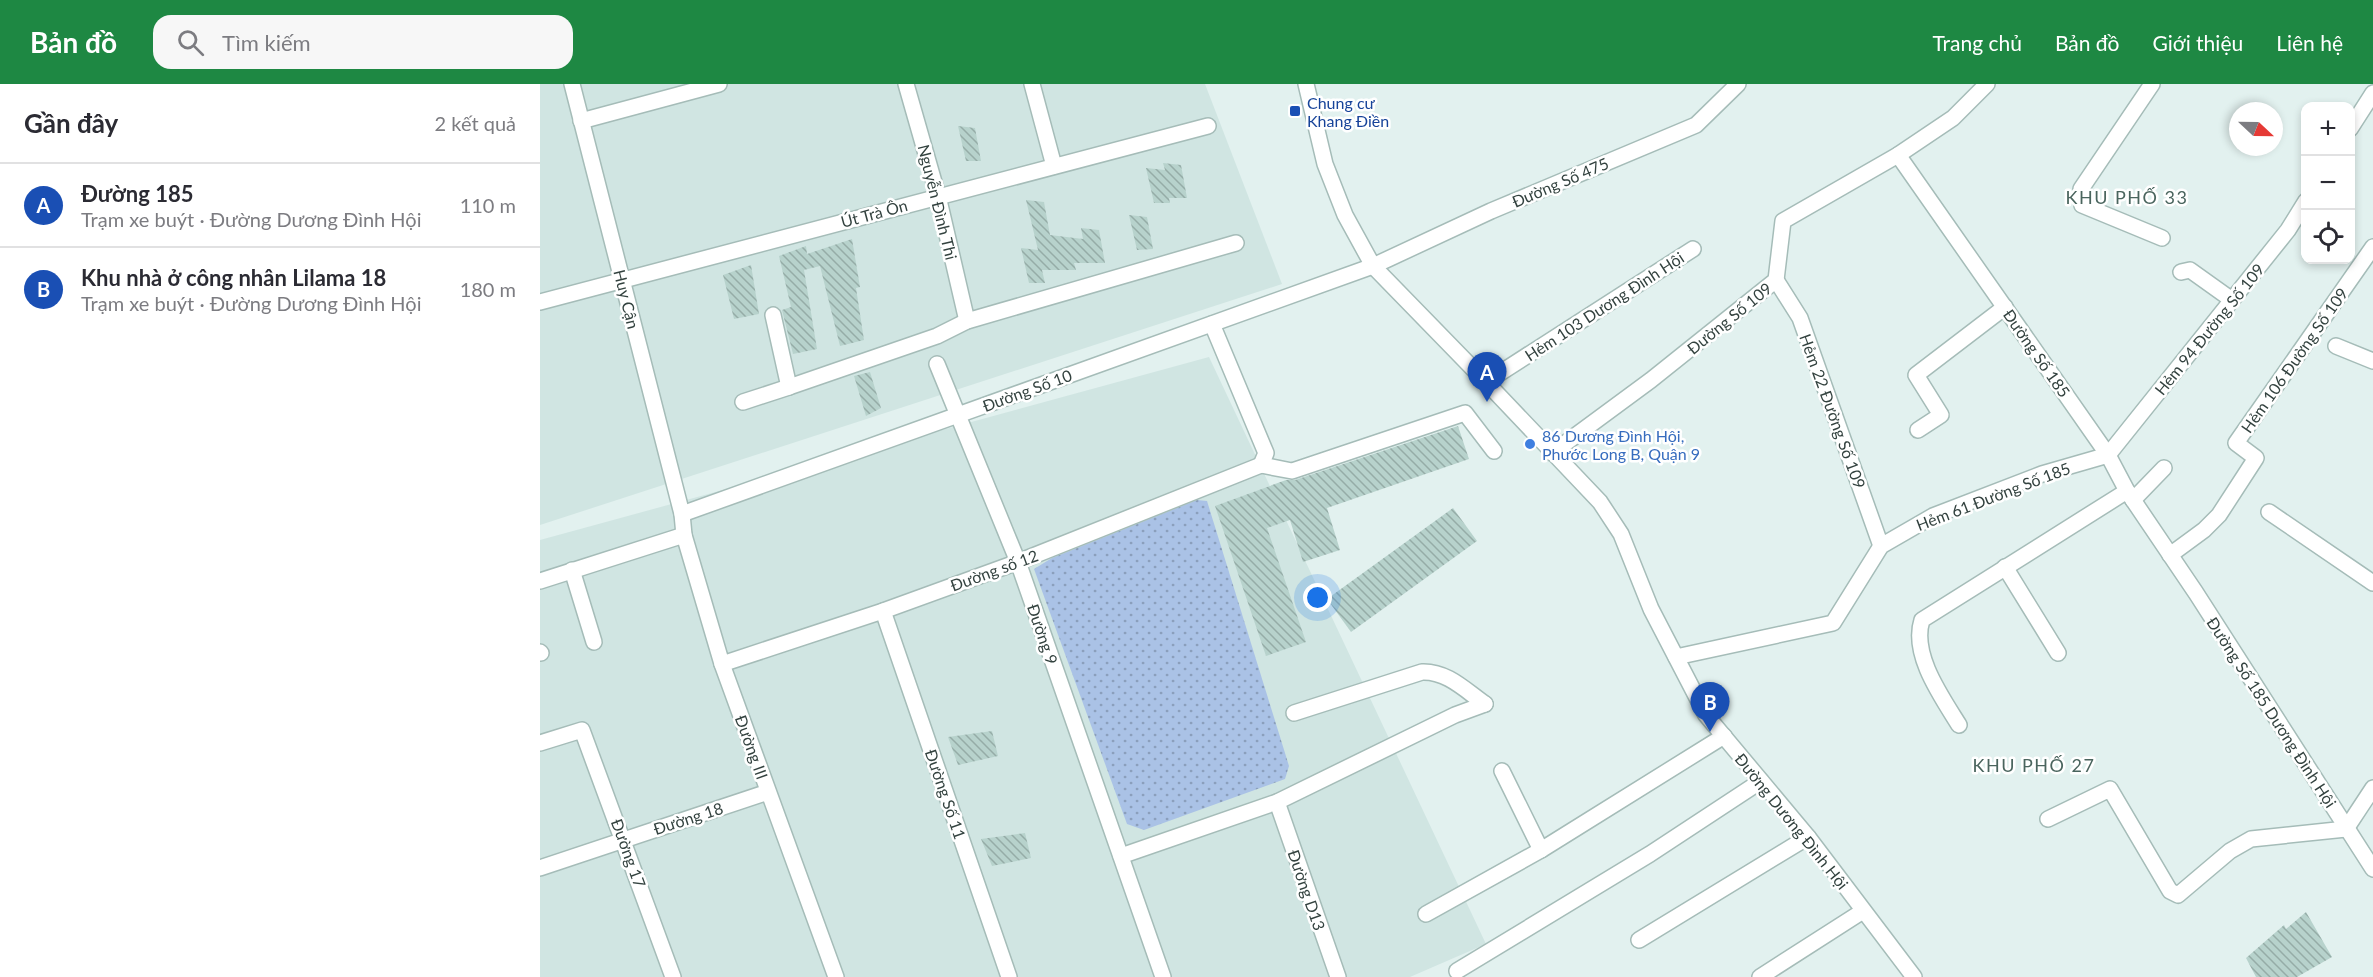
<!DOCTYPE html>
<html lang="vi">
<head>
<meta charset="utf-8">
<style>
	:root { --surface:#fff; --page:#f7f7f7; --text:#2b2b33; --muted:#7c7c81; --line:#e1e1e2; --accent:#1e8843 }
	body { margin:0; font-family:Lato,sans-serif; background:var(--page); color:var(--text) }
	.controls { position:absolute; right:18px; top:18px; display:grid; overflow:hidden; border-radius:12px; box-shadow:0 3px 9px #0003 }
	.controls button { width:54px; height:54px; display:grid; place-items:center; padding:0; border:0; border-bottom:2px solid var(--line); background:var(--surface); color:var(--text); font:30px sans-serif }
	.compass { position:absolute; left:1689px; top:18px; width:54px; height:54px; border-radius:50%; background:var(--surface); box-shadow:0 3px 9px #0003; rotate:112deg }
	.you { position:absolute; left:778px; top:514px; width:21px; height:21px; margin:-15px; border:4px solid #fff; border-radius:50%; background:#1a73e8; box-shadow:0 0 0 9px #1a73e833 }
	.badge { display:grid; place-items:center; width:39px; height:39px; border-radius:50%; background:var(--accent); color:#fff; font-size:20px; font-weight:700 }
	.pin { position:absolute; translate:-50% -50px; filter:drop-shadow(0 2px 3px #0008) }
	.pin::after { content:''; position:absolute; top:32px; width:21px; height:18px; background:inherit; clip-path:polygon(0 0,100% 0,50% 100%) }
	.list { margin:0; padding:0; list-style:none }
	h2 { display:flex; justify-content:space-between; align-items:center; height:78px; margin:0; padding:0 24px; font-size:26px }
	h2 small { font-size:20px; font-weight:400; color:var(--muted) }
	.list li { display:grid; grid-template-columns:39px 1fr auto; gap:18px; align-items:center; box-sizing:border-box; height:84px; padding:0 24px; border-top:2px solid var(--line) }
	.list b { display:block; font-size:22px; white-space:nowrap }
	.list p { margin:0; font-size:20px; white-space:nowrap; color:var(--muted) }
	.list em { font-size:20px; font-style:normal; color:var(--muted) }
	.icon { flex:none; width:33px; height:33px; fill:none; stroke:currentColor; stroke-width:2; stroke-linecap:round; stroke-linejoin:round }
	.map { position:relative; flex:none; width:1833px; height:893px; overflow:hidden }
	header { display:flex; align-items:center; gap:36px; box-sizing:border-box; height:84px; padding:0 30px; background:var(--accent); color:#fff }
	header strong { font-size:28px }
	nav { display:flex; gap:33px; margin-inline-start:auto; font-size:21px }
	.search { width:420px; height:54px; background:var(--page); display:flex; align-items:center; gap:15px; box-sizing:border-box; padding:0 21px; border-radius:18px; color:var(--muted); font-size:22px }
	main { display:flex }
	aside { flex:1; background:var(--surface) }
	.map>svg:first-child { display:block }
	.residential { fill:#d0e5e2 }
	.park { fill:url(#park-dots) }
	.building { fill:url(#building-back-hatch) }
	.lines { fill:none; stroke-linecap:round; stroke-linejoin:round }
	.minor-casing { stroke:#a5bcb8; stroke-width:18 }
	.minor { stroke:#fff; stroke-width:15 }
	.transit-dot { fill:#1a4fb4; stroke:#fff; stroke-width:2 }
	.shop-dot { fill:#3f7fe0; stroke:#fff; stroke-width:2 }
	.labels { text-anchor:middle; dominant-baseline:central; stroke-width:5; stroke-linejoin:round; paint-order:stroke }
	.transit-label { font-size:16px; fill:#164399; stroke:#fff; text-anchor:start }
	.street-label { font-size:16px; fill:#33423f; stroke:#fff }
	.shop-label { font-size:16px; fill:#366cbe; stroke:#fff; text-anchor:start }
	.neighbourhood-label { font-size:18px; letter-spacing:1.5px; fill:#4a655e; stroke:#fff }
</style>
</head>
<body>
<header>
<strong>Bản đồ</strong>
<div class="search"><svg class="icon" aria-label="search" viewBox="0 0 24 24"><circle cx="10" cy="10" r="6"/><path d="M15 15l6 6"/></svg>Tìm kiếm</div>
<nav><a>Trang chủ</a><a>Bản đồ</a><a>Giới thiệu</a><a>Liên hệ</a></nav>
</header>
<main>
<aside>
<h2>Gần đây<small>2 kết quả</small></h2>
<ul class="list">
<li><span class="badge" style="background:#1a4fb4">A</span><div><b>Đường 185</b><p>Trạm xe buýt · Đường Dương Đình Hội</p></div><em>110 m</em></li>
<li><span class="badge" style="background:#1a4fb4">B</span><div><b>Khu nhà ở công nhân Lilama 18</b><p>Trạm xe buýt · Đường Dương Đình Hội</p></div><em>180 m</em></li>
</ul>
</aside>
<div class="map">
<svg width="1833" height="893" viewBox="0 0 1833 893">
	<defs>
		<pattern id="park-dots" width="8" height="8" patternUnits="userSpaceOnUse" patternTransform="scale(1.5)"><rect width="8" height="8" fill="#aac2e6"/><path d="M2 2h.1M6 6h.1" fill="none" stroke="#8b9fbc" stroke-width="1.8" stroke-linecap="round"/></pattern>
		<pattern id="building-back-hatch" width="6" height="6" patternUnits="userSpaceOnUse" patternTransform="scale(1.5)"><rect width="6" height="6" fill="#b7d2cc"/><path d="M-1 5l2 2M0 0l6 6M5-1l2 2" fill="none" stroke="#95aca7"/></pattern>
	</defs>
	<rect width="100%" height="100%" fill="#e2f1ef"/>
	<!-- residential -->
	<g class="residential">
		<path d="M0,0H665L742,200L0,441Z"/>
		<path d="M669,273L946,860L870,893H0V456Z"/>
	</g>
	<!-- park -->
	<path class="park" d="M657,416L667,417L749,682L745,695L604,746L587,740L494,485L512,474Z"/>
	<!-- building -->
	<g class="building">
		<path d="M418,42L435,44L441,77H426Z"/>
		<path d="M623,79L641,81L647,114H629L630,119H614L606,84L625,86Z"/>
		<path d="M486,116L504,118L510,151L543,155L541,144L559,146L565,179H534L536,186H502L505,199H489L481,164L498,166Z"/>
		<path d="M589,131L607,133L613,165L597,166Z"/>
		<path d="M312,155L320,203L316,204L324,256L300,262L280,182L264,186L277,265L253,270L242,226L251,223L239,172L266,162L267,170Z"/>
		<path d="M211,181L219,230L194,235L183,191Z"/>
		<path d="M330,288L341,324L326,332L314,292Z"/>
		<path d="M918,342L929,375L787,424L800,466L763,478L750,436L727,444L766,558L726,572L675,422L746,396H755Z"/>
		<path d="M913,424L937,457L811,548L787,515Z"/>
		<path d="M452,647L458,672L418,681L408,653Z"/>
		<path d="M485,749L491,774L452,782L441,755Z"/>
		<path d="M1766,828L1792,873L1757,893H1716L1706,874L1744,841L1746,845Z"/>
	</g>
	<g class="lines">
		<!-- minor casing -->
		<g class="minor-casing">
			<g id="minor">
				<path d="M32,0L142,430L144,451L182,580L296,893"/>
				<path d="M366,0L398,112L427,237"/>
				<path d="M492,0L514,82"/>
				<path d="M766,0L785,80L805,131L833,182L946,298L1060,418L1081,450L1111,525L1166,631L1268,753L1374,893"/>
				<path d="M1612,0L1541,105L1542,121L1622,154"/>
				<path d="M41,37L179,0"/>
				<path d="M1810,45L1833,9"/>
				<path d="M1358,71L1568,371L1587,407L1656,509L1833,785"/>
				<path d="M1641,188L1650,186L1692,216"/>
				<path d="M1236,196L1260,234L1341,462"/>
				<path d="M0,218L668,42"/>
				<path d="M233,231L249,303L397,252L427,237L696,159"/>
				<path d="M672,240L726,369L721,381"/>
				<path d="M1796,262L1833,277"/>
				<path d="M397,280L478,478L623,893"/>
				<path d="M946,298L1153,165"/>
				<path d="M203,318L249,303"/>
				<path d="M1378,346L1401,331L1376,291L1465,223"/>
				<path d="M1012,369L1111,296L1236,196L1243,137L1358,71L1413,34L1447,0"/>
				<path d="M721,381L752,387L925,329L954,367"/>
				<path d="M1593,416L1624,384"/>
				<path d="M1729,428L1833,499"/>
				<path d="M142,430L833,182L951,127L1156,41L1198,0"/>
				<path d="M1630,471L1664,446L1679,431L1716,374L1696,359L1833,163"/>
				<path d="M1465,483L1518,569"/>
				<path d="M32,486L54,558"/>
				<path d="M0,497L144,451"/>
				<path d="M343,527L469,893"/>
				<path d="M0,568L1,569"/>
				<path d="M1136,573L1293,539L1341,462L1393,432L1502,390L1568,371L1748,146L1766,117"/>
				<path d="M182,580L343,527L478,478L721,381"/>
				<path d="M754,629L882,588C907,587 925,606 945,620"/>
				<path d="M1419,641C1401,612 1371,570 1382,536L1587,407"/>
				<path d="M0,659L42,646L133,893"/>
				<path d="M962,687L1001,766"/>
				<path d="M737,718L798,893"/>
				<path d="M1508,735L1570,705L1630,807L1638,811L1690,767L1711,755L1806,745L1833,704"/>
				<path d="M581,772L737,718L915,631L945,620"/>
				<path d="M0,784L228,708"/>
				<path d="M886,830L1001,766L1184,652"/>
				<path d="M1099,856L1268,753"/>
				<path d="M917,887L1110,770L1221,697"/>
				<path d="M1220,893L1323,827"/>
			</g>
		</g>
		<!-- minor -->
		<use href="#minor" class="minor"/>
	</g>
	<!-- markers -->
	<rect class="transit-dot" x="749" y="21" width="12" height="12" rx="3"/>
	<circle class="shop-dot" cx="990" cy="360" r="6"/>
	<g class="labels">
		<!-- transit labels -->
		<g class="transit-label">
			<text x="767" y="18">Chung cư<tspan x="767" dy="18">Khang Điền</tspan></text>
		</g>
		<!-- street labels -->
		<g class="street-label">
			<text transform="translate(1020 98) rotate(-23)">Đường Số 475</text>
			<text transform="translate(398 118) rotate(76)">Nguyễn Đình Thi</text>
			<text transform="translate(334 129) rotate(-15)">Út Trà Ôn</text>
			<text transform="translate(87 215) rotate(76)">Huy Cận</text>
			<text transform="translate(1064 222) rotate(-33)">Hẻm 103 Dương Đình Hội</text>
			<text transform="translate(1189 234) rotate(-39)">Đường Số 109</text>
			<text transform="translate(1669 245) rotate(-51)">Hẻm 94 Đường Số 109</text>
			<text transform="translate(1497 269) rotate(55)">Đường Số 185</text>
			<text transform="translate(1754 276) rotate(-55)">Hẻm 106 Đường Số 109</text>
			<text transform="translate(487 306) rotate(-20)">Đường Số 10</text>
			<text transform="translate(1293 327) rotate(70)">Hẻm 22 Đường Số 109</text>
			<text transform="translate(1453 412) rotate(-21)">Hẻm 61 Đường Số 185</text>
			<text transform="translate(454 486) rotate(-20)">Đường số 12</text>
			<text transform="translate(503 550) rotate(71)">Đường 9</text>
			<text transform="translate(1732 628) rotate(57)">Đường Số 185 Dương Đình Hội</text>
			<text transform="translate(212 663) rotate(70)">Đường III</text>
			<text transform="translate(406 710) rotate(71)">Đường Số 11</text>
			<text transform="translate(148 734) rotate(-18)">Đường 18</text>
			<text transform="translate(1252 737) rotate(51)">Đường Dương Đình Hội</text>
			<text transform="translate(89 769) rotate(70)">Đường 17</text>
			<text transform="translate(767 806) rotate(71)">Đường D13</text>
		</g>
		<!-- shop labels -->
		<g class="shop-label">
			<text x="1002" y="351">86 Dương Đình Hội,<tspan x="1002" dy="18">Phước Long B, Quận 9</tspan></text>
		</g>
		<!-- neighbourhood labels -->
		<g class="neighbourhood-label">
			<text x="1587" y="113">KHU PHỐ 33</text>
			<text x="1494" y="681">KHU PHỐ 27</text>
		</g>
	</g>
</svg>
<div class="controls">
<button>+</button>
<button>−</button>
<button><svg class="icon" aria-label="locate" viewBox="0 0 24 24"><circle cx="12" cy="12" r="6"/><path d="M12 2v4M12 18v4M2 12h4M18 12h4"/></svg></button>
</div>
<svg class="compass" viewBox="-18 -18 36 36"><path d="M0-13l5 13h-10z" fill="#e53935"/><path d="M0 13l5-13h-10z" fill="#7c7c81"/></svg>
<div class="you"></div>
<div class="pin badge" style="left:947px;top:318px;background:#1a4fb4">A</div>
<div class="pin badge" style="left:1170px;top:648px;background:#1a4fb4">B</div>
</div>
</main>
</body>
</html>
